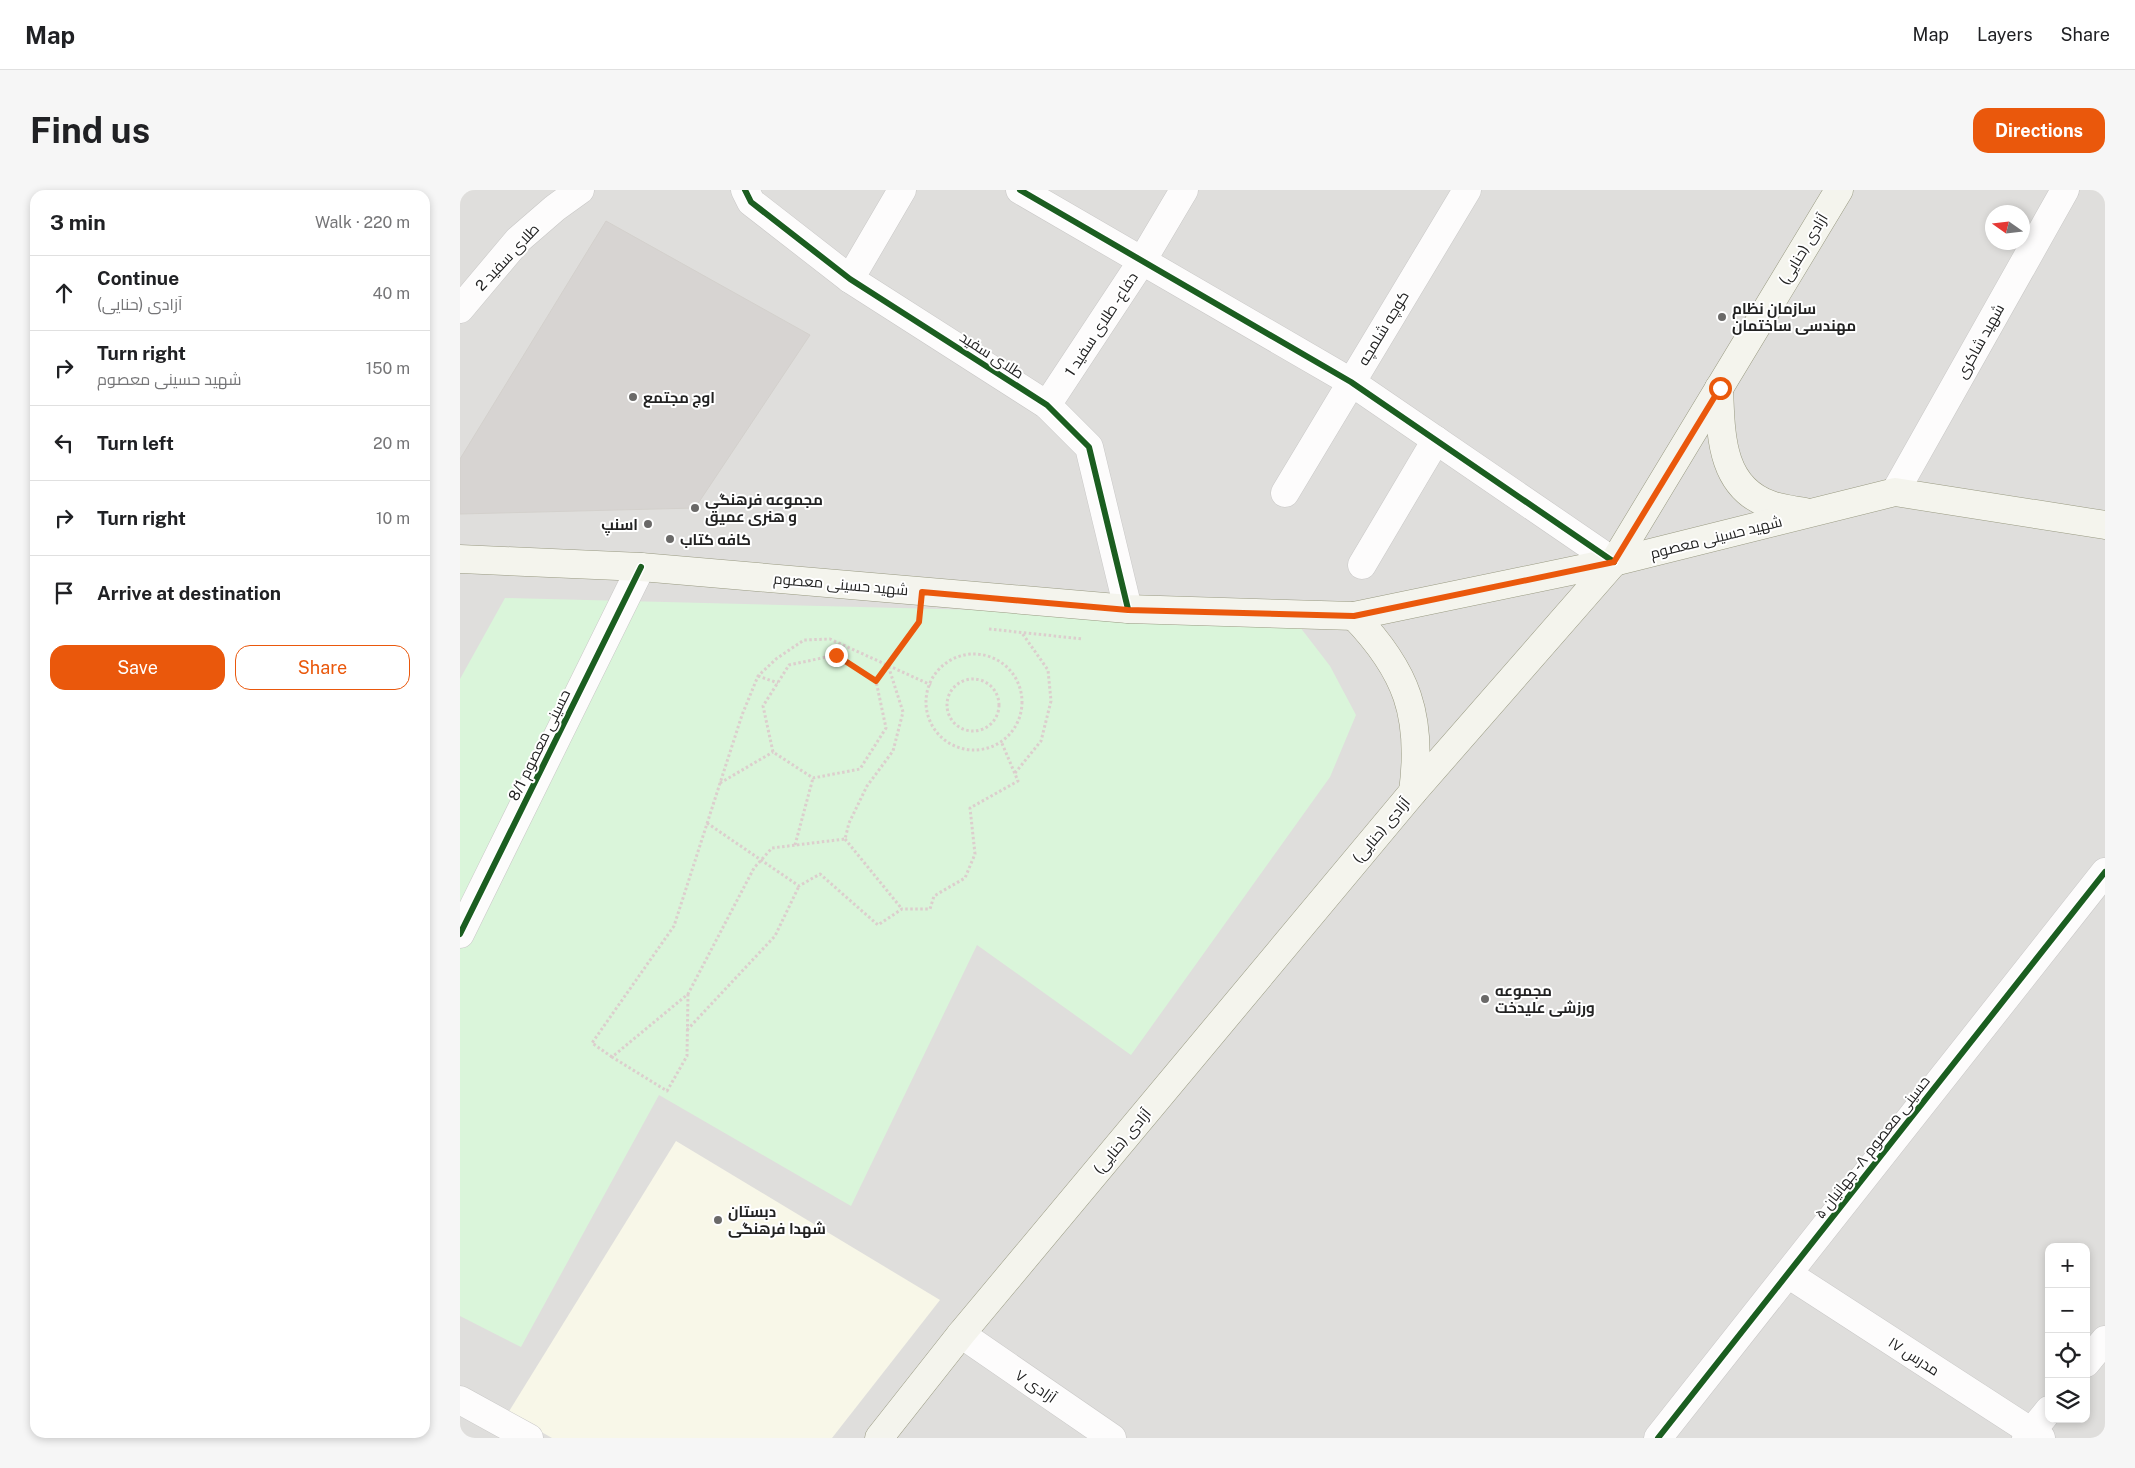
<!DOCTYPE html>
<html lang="en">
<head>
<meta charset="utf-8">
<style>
	:root { --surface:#fff; --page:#f6f6f6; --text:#202124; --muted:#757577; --line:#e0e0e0; --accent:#ea580c }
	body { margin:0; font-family:"Public Sans",Cairo,sans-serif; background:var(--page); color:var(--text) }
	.controls { position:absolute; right:15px; bottom:15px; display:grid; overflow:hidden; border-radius:10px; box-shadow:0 2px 8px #0003 }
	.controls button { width:45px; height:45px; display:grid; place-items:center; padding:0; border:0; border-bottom:1px solid var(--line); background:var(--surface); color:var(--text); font:25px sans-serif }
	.compass { position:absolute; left:1525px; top:15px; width:45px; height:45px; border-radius:50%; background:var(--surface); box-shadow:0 2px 8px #0003; rotate:284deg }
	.stop { position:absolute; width:15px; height:15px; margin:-11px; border:4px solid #ea580c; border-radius:50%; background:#fff }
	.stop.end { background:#ea580c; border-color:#fff; box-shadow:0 1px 5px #0008 }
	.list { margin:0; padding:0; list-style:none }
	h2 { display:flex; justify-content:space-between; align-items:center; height:65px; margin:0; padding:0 20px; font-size:21px }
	h2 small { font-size:16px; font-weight:400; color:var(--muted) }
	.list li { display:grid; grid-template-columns:32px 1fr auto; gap:15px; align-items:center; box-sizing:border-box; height:75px; padding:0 20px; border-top:1px solid var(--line) }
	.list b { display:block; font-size:19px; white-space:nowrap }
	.list p { margin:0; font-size:16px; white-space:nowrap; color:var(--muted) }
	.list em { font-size:16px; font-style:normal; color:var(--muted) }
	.actions { display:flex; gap:10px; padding:15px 20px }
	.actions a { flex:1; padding:11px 0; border:1px solid var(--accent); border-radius:15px; text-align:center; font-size:18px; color:var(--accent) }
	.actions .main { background:var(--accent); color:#fff }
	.icon { flex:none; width:28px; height:28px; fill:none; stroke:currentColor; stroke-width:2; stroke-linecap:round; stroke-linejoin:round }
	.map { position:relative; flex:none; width:1645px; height:1248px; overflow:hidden; border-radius:15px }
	header { display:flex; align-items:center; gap:30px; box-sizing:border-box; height:70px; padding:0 25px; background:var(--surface); border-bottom:1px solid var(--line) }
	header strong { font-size:24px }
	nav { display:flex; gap:28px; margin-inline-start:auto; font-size:18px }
	.intro { display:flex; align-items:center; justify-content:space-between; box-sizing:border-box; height:120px; padding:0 30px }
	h1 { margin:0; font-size:35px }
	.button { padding:12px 22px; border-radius:15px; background:var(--accent); color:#fff; font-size:18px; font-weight:700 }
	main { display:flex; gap:30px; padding:0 30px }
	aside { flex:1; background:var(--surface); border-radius:15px; box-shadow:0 2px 8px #0003 }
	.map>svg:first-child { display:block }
	.residential { fill:#dfdedc; fill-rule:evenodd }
	.education { fill:#f8f7e8 }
	.park { fill:#daf5da }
	.building { fill:#d7d4d2; stroke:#d3d0cc }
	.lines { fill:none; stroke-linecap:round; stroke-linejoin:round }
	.street-casing { stroke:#c9c8c7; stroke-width:29 }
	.secondary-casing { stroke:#999a82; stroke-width:29 }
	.path { stroke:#dccecd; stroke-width:3; stroke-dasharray:2.5 2.5; stroke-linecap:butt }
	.street { stroke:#fdfcfc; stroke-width:28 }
	.secondary { stroke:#f4f4ed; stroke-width:28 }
	.cycleway-casing { stroke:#fff; stroke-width:9 }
	.cycleway { stroke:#1b5e20; stroke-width:6 }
	.route { stroke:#ea580c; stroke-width:6 }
	.poi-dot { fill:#6a6968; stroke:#fff; stroke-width:2 }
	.labels { text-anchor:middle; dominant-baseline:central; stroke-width:4; stroke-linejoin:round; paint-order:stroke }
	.street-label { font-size:15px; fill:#222; stroke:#fff }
	.poi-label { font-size:15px; font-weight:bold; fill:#222; stroke:#fff; text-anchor:start }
</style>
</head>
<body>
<header>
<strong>Map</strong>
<nav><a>Map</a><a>Layers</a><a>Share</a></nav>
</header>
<div class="intro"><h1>Find us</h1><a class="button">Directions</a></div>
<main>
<aside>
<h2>3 min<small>Walk · 220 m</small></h2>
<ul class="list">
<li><svg class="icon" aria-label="ahead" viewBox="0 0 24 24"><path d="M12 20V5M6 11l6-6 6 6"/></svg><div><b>Continue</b><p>آزادی (حنایی)</p></div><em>40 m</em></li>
<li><svg class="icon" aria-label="right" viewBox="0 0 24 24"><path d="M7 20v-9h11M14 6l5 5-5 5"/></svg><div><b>Turn right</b><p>شهید حسینی معصوم</p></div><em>150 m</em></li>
<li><svg class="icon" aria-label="left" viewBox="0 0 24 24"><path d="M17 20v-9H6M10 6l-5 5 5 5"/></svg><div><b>Turn left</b></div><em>20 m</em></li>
<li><svg class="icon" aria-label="right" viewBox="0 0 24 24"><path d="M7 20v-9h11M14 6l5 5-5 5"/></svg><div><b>Turn right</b></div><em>10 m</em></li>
<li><svg class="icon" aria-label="arrive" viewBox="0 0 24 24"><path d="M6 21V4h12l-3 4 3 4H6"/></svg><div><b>Arrive at destination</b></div></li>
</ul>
<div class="actions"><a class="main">Save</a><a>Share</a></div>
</aside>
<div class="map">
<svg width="1645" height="1248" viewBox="0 0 1645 1248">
	<rect width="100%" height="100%" fill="#f0eeeb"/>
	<!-- residential -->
	<path class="residential" d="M0,0H1645V1248H0ZM1532,22H1562V52H1532ZM1589,1057H1626V1229H1589Z"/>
	<!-- education -->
	<path class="education" d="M216,951L480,1110L372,1248H92L48,1223Z"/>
	<!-- park -->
	<path class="park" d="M45,408L833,428L870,476L896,525L870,587L671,865L517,755L391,1016L199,905L61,1157L0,1126V489Z"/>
	<!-- building -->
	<path class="building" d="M146,31L350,145L235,318L0,324V269Z"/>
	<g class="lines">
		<!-- street casing -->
		<g class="street-casing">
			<g id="street">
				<path d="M285,0L291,12L390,89L587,215L629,257L668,419"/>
				<path d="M560,0L891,192L1154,372"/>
				<path d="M390,89L442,0"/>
				<path d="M0,119L58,50L95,18L120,0"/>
				<path d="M587,215L682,71L724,0"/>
				<path d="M1435,302L1605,0"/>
				<path d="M825,303L1007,0"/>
				<path d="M902,375L976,250"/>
				<path d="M0,744L181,377"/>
				<path d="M1328,1084L1581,1248"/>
				<path d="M501,1144L652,1248"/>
				<path d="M1626,1173L1645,1150"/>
				<path d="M0,1210L69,1248"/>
				<path d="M1198,1248L1645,682"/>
				<path d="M1566,1248L1589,1220"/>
			</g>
		</g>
		<!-- secondary casing -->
		<g class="secondary-casing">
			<g id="secondary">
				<path d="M1259,198C1261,242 1259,297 1311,315C1322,319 1334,320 1345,322"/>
				<path d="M0,369L181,377L668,419L894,426L1154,372L1435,302L1645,335"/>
				<path d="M894,426C947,481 963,526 953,602"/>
				<path d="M419,1248L501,1144L953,602L1154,372L1379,0"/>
			</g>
		</g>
		<!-- path -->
		<g class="path">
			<path d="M529,439L623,449"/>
			<circle cx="514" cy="512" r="48"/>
			<path d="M376,465L416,491L426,538L400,579L353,588L313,562L303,516L329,475Z"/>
			<path d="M298,486L318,493"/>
			<circle cx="513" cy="515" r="26"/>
			<path d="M416,491L459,430"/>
			<path d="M555,583L581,551L591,511L588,480L562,443"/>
			<path d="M260,593L313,562"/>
			<path d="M247,633L339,696L360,684L418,735L442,719H470L474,706L505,688L515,664L510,618L558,591L541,551"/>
			<path d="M385,649L442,719"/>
			<path d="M335,655L353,588"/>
			<path d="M228,804L227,866L207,901L152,867L228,804L294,678L312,658L385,649L389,633L407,596L433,561L443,522L428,475"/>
			<path d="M227,840L315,746L339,696"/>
			<path d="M152,867L132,853L214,736L282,525L298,486L316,469L344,450L370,449L471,495"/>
		</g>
		<!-- street -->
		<use href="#street" class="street"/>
		<!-- secondary -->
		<use href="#secondary" class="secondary"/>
		<!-- cycleway casing -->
		<g class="cycleway-casing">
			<g id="cycleway">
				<path d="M285,0L291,12L390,89L587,215L629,257L668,419"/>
				<path d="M560,0L891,192L1154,372"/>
				<path d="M0,744L181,377"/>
				<path d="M1198,1248L1645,682"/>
			</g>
		</g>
		<!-- cycleway -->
		<use href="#cycleway" class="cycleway"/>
	</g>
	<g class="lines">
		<!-- route -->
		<path class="route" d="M376,465L416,491L459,432L462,402L668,420L894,426L1154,372L1260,198"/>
	</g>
	<!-- markers -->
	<g class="poi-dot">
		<circle cx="1262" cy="127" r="5"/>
		<circle cx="173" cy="207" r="5"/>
		<circle cx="235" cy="318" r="5"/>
		<circle cx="188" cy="334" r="5"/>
		<circle cx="210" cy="349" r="5"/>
		<circle cx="1025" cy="809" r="5"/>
		<circle cx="258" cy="1030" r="5"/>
	</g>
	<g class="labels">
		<!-- street labels -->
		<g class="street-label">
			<text transform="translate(1343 59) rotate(-59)">آزادی (حنایی)</text>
			<text transform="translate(47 67) rotate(-47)">طلای سفید 2</text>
			<text transform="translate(641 134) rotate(-57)">دفاع - طلای سفید 1</text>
			<text transform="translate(923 138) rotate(-59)">کوچه شلمچه</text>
			<text transform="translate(1520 151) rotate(-61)">شهید شاکری</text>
			<text transform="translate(532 165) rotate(33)">طلای سفید</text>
			<text transform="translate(1256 347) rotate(-14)">شهید حسینی معصوم</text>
			<text transform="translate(381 394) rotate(5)">شهید حسینی معصوم</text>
			<text transform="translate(79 555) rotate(-64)">حسینی معصوم 8/1</text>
			<text transform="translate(921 640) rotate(-50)">آزادی (حنایی)</text>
			<text transform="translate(662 951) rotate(-50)">آزادی (حنایی)</text>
			<text transform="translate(1412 957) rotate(-52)">حسینی معصوم ۸ - جهانیان ۵</text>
			<text transform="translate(1454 1166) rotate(33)">مدرس ۱۷</text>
			<text transform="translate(576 1196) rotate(35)">آزادی ۷</text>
		</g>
		<!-- poi labels -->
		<g class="poi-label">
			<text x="1272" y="118">سازمان نظام<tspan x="1272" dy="17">مهندسی ساختمان</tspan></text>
			<text x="183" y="207">اوج مجتمع</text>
			<text x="245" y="309">مجموعه فرهنگی<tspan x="245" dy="17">و هنری عمیق</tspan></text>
			<text x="178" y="334" text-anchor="end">اسنپ</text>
			<text x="220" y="349">کافه کتاب</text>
			<text x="1035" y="800">مجموعه<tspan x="1035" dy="17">ورزشی علیدخت</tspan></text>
			<text x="268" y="1021">دبستان<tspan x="268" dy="17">شهدا فرهنگی</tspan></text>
		</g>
	</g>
</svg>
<div class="controls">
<button>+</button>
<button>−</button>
<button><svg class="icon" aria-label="locate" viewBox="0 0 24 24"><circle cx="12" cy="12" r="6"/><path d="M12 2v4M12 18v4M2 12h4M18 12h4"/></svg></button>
<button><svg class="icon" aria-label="layers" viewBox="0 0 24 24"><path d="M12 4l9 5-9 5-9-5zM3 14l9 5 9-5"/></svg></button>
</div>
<svg class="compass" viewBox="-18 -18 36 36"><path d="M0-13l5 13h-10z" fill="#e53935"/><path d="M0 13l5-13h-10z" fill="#757577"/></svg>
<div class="stop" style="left:1260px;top:198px"></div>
<div class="stop end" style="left:376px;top:465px"></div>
</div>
</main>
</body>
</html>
